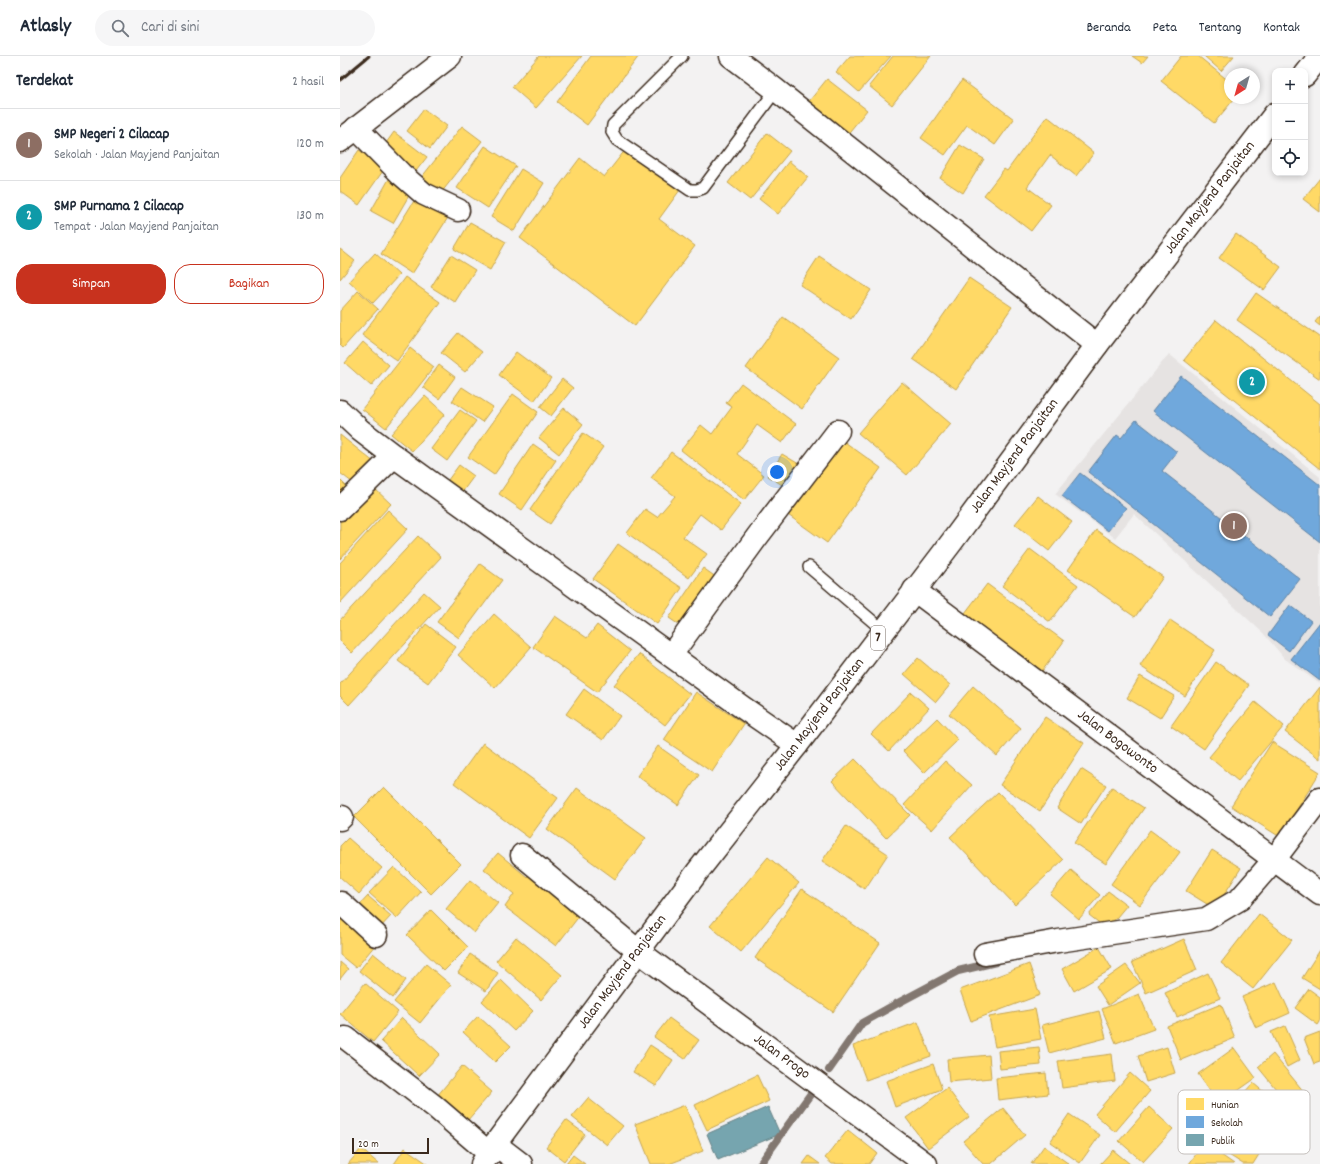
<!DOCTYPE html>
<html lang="id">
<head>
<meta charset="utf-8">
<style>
	:root { --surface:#fff; --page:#f6f6f7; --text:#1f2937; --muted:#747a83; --line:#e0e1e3; --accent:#c8321e }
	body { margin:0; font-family:Dekko,sans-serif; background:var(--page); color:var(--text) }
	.controls { position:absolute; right:12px; top:12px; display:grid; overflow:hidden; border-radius:8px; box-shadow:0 2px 6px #0003 }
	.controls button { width:36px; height:36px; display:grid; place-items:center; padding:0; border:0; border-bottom:1px solid var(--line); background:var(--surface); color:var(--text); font:20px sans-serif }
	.compass { position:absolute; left:884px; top:12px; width:36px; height:36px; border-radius:50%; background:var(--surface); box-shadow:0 2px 6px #0003; rotate:217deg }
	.scale { position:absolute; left:12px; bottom:10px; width:77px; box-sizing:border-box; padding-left:4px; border:2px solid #3b2a1e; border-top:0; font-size:11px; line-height:14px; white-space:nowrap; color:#3b2a1e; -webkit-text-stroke:3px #fff; paint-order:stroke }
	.you { position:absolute; left:437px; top:416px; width:14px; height:14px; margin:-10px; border:3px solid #fff; border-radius:50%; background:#1a73e8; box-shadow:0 0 0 6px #1a73e833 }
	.badge { display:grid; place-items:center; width:26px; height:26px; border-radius:50%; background:var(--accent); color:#fff; font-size:13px; font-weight:700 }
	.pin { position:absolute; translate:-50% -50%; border:2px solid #fff; box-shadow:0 1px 4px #0006 }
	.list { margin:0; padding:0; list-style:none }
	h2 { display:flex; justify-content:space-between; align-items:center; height:52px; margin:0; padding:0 16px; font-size:17px }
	h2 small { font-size:13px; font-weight:400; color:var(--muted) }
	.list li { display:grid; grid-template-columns:26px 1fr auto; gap:12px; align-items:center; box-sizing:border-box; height:72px; padding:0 16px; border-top:1px solid var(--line) }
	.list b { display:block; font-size:15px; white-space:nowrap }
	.list p { margin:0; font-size:13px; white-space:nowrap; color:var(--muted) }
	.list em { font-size:13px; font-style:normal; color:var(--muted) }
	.actions { display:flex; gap:8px; padding:12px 16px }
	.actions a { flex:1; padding:9px 0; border:1px solid var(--accent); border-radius:16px; text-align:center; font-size:14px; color:var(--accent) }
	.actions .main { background:var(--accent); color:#fff }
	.icon { flex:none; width:22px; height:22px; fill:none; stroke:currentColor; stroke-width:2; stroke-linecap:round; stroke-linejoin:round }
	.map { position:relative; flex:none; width:980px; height:1108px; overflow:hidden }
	header { display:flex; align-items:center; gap:24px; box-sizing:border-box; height:56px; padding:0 20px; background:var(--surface); border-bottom:1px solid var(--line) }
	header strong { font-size:19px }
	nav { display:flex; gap:22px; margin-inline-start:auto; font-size:14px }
	.search { width:280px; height:36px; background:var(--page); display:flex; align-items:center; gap:10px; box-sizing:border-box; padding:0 14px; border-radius:22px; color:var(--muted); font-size:15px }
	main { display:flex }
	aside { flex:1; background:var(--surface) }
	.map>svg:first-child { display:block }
	.built { fill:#e6e3e2 }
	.homes { fill:#ffd966; stroke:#c4a450 }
	.schools { fill:#6fa8dc; stroke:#5f82a3 }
	.public { fill:#76a5af; stroke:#648084 }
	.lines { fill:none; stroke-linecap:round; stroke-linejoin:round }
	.stream { stroke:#827770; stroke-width:8 }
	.lane-casing { stroke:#3b2a1e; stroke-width:14 }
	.street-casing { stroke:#3b2a1e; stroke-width:25 }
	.highway-casing { stroke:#3b2a1e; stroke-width:25 }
	.lane { stroke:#fff; stroke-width:11 }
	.street { stroke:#fff; stroke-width:22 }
	.highway { stroke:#fff; stroke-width:22 }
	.rail { stroke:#3b2a1e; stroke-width:3 }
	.labels { text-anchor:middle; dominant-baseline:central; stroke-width:4; stroke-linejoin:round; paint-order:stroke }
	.shield { fill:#fff; stroke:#766a62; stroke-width:1 }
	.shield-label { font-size:14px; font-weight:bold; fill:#3b2a1e }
	.street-label { font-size:15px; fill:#3b2a1e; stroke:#fff }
	.key { fill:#fff; stroke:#c4bfbc; stroke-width:1 }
	.key-label { font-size:11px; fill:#3b2a1e }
</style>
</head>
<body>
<header>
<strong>Atlasly</strong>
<div class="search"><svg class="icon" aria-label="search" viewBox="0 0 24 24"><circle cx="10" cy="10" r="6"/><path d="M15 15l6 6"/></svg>Cari di sini</div>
<nav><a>Beranda</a><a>Peta</a><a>Tentang</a><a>Kontak</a></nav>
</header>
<main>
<aside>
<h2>Terdekat<small>2 hasil</small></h2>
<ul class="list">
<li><span class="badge" style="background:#8d6e63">1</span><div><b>SMP Negeri 2 Cilacap</b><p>Sekolah · Jalan Mayjend Panjaitan</p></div><em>120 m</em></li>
<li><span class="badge" style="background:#0f9aa8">2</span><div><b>SMP Purnama 2 Cilacap</b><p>Tempat · Jalan Mayjend Panjaitan</p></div><em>130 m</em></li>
</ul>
<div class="actions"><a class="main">Simpan</a><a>Bagikan</a></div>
</aside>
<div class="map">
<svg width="980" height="1108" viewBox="0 0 980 1108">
	<rect width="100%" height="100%" fill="#f3f2f2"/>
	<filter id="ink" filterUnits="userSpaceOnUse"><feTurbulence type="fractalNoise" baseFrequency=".025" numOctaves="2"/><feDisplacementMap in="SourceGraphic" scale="8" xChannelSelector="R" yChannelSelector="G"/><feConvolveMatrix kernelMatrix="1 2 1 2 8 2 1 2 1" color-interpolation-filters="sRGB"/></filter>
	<g filter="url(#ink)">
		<!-- built -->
		<path class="built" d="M829,298L980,421V628L945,603L923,577L794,458L775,482L715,438Z"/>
		<!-- homes -->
		<g class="homes">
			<path d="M199,0H242L196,52L172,31Z"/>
			<path d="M251,0H299L247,69L217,46Z"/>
			<path d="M510,0H551L519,36L496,16Z"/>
			<path d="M553,0H591L552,49L529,30Z"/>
			<path d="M792,0H808L802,7Z"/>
			<path d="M841,0H858L890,26V42H895L874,67L821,25Z"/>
			<path d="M864,0H894L881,15Z"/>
			<path d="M487,23L527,54L506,80L466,49Z"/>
			<path d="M622,24L674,63L655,89L627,69L605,99L581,82Z"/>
			<path d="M84,53L107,70L90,93L67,75Z"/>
			<path d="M707,60L754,97L736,120L710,99L687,131L711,149L691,175L644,139L664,113L667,115Z"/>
			<path d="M122,70L142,85L101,137L81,122Z"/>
			<path d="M54,76L87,101L73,119L41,94Z"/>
			<path d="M427,77L450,95L410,144L388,127Z"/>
			<path d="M620,89L644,103L623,137L600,122Z"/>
			<path d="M145,90L176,110L148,152L117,132Z"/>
			<path d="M286,93L340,134L319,163L355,190L295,270L180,182L240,102L264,121Z"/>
			<path d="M19,94L45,112L19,149L0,135V122Z"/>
			<path d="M449,105L468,121L438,158L419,143Z"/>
			<path d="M181,113L204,127L174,175L151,161Z"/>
			<path d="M980,122V156L963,143Z"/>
			<path d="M49,123L71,136L53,167L31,155Z"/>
			<path d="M77,140L109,160L72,218L41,198Z"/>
			<path d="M130,166L166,186L150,214L114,193Z"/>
			<path d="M896,178L941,211L924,234L879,202Z"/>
			<path d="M0,193L15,205L0,223Z"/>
			<path d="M35,197L59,219L33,247L9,225Z"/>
			<path d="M111,199L135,214L115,246L91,231Z"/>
			<path d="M479,200L531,234L511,263L460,229Z"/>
			<path d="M65,221L100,246L57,305L22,279Z"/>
			<path d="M629,222L672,251L616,333L573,303Z"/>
			<path d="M18,235L38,253L3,292L0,289V255Z"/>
			<path d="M916,237L980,281V323L897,264Z"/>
			<path d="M980,260V270L975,266Z"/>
			<path d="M443,261L499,301L462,353L406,312Z"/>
			<path d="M876,264L980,348V413L844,304Z"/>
			<path d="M118,277L142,296L125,316L101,297Z"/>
			<path d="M23,286L49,309L31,330L5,307Z"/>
			<path d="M70,292L94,311L46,372L22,353Z"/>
			<path d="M176,296L211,322L194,345L159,319Z"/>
			<path d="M99,309L115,321L99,343L83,331Z"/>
			<path d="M222,323L233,332L211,360L200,351Z"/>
			<path d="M562,326L611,368L567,419L518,377Z"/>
			<path d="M401,327L456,368L442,387L417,369L397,398L424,419L404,444L341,394L361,369L372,378L392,351L386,347Z"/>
			<path d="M122,331L153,351L142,366L112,345Z"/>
			<path d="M173,338L198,356L154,419L128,401Z"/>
			<path d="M85,340L105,358L72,395L51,378Z"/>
			<path d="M224,352L243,368L219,398L199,382Z"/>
			<path d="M120,354L136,365L107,405L91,393Z"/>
			<path d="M243,377L263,391L210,468L190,454Z"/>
			<path d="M0,379L35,407L17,430L0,417Z"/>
			<path d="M502,384L541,412L487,487L448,459Z"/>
			<path d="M193,388L216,404L182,454L159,438Z"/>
			<path d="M331,396L401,448L381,474L360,458L343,481L367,498L349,522L287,477L305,453L317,461L335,440L311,422Z"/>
			<path d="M442,398L464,411L450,434L428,420Z"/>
			<path d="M119,409L134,420L120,439L105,428Z"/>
			<path d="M0,424L8,432L0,440Z"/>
			<path d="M33,431L51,448L0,503V466Z"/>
			<path d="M698,440L732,466L709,495L675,468Z"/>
			<path d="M48,454L68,473L0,547V507Z"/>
			<path d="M756,474L823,521L795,561L728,514Z"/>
			<path d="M78,480L101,501L12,597L0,585V564Z"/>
			<path d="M278,488L342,532L317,568L253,523Z"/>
			<path d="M690,493L738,529L710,566L662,530Z"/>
			<path d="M140,508L162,524L119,582L97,566Z"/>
			<path d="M363,512L380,524L345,573L329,562Z"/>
			<path d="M647,528L724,585L700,618L622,561Z"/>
			<path d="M84,536L100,550L9,649L0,640V628Z"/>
			<path d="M154,558L191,591L155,632L118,599Z"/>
			<path d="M215,560L247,582L257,569L290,595L257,636L193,591Z"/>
			<path d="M830,564L875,594L845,640L800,610Z"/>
			<path d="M86,568L116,591L88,627L58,605Z"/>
			<path d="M299,598L350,638L325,669L274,629Z"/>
			<path d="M578,602L610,629L596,646L564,618Z"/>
			<path d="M876,606L909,629L864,693L831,670Z"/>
			<path d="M800,620L834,640L820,662L787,642Z"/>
			<path d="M633,630L681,672L657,700L609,658Z"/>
			<path d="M980,631V703L945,676Z"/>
			<path d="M244,633L280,660L263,684L226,658Z"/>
			<path d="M356,636L404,668L372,716L324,684Z"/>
			<path d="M571,636L589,652L549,695L531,678Z"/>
			<path d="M915,646L944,670L898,725L869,701Z"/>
			<path d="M705,661L744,687L700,755L660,729Z"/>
			<path d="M597,662L618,684L584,717L563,695Z"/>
			<path d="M932,686L980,716L940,781L891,750Z"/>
			<path d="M143,687L218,742L189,782L114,727Z"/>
			<path d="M318,690L359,719L338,749L297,720Z"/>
			<path d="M515,703L570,759L546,782L492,725Z"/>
			<path d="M605,705L632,729L592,774L564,749Z"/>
			<path d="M741,713L766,729L741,768L717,752Z"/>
			<path d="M44,731L121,808L91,838L14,761Z"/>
			<path d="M772,731L804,752L766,808L734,787Z"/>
			<path d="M237,732L306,782L275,823L207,773Z"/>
			<path d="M658,736L723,804L675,849L610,781Z"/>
			<path d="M506,770L548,798L525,833L482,805Z"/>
			<path d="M810,774L840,796L800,849L771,828Z"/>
			<path d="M8,782L42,812L19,838L0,821V790Z"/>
			<path d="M872,794L901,812L875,853L846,835Z"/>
			<path d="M158,797L187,821L189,819L240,859L216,890L165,851L174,838L144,813Z"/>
			<path d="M428,801L459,827L401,896L370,870Z"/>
			<path d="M54,811L81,836L57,862L29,837Z"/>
			<path d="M731,814L760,839L739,863L710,838Z"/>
			<path d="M130,824L158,847L134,877L106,853Z"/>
			<path d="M462,833L540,887L493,956L415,902Z"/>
			<path d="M768,835L787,849L767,873L749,859Z"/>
			<path d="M28,840L51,860L39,873L16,853Z"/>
			<path d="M91,854L128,891L104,915L67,879Z"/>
			<path d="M919,858L952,884L913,933L881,907Z"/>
			<path d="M2,860L36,888L16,912L0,899V863Z"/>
			<path d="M176,881L222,919L201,944L156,905Z"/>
			<path d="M844,883L857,914L806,937L792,906Z"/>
			<path d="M759,891L772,913L734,935L722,913Z"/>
			<path d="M980,894V933L962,922Z"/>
			<path d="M33,897L66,924L53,942L19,915Z"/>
			<path d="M130,898L158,917L146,935L118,917Z"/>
			<path d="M0,906L8,913L0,923Z"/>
			<path d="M86,908L111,929L80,967L54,946Z"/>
			<path d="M689,908L700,939L631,965L620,934Z"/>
			<path d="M786,909L800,927L768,949L756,930Z"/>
			<path d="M868,917L880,942L837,961L825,937Z"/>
			<path d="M161,924L193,955L174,975L142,945Z"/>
			<path d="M936,926L950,957L916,972L902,941Z"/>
			<path d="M25,927L58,956L33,986L0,958Z"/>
			<path d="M969,933L980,941V966L978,969L955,952Z"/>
			<path d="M799,938L814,973L776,987L762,953Z"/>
			<path d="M881,948L895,982L841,1004L827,970Z"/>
			<path d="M695,953L701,983L655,991L649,961Z"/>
			<path d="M759,955L766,982L709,997L702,969Z"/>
			<path d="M138,960L171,990L155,1006L123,976Z"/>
			<path d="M62,962L100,998L79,1020L41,985Z"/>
			<path d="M329,962L359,984L345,1003L314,981Z"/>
			<path d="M578,966L591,1000L526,1024L513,990Z"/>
			<path d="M945,970L960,1004L947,1011L931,976Z"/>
			<path d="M980,976V1006L974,1008L964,982Z"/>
			<path d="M310,989L333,1004L316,1030L293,1016Z"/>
			<path d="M699,991L701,1009L660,1013L658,995Z"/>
			<path d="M827,991L835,1017L806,1026L798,1000Z"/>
			<path d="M894,992L916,1022L879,1048L858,1018Z"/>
			<path d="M772,998L775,1025L722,1032L718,1005Z"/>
			<path d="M933,998L969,1042L953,1054L918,1011Z"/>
			<path d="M649,999L651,1022L609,1026L607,1003Z"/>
			<path d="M593,1008L602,1033L555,1051L546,1025Z"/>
			<path d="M122,1010L152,1036L127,1065L97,1040Z"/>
			<path d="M706,1017L708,1038L658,1044L656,1022Z"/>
			<path d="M790,1017L810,1035L775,1076L755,1058Z"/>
			<path d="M417,1019L429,1045L367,1074L355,1049Z"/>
			<path d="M913,1027L950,1058L929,1082L892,1050Z"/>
			<path d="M607,1032L629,1061L588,1092L566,1062Z"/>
			<path d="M248,1042L283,1070L267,1089L232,1061Z"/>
			<path d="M345,1049L363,1095L329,1108H311L295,1068Z"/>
			<path d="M809,1051L833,1073L803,1106L779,1085Z"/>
			<path d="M663,1052L685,1079L651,1108H643L623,1085Z"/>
			<path d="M729,1058L760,1079L740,1107L710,1086Z"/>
			<path d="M226,1064L245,1078L224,1105L206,1091Z"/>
			<path d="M884,1067L923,1092L913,1108H903L870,1087Z"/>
			<path d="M508,1074L537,1097L529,1108H492L485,1102Z"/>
			<path d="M864,1087L894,1108H849Z"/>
			<path d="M704,1090L729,1108H691Z"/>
			<path d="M65,1092L88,1108H54Z"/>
			<path d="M21,1093L39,1108H8Z"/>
			<path d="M773,1094L790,1108H760Z"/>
			<path d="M233,1099L245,1108H226Z"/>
			<path d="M469,1100L480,1108H463Z"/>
		</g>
		<!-- schools -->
		<g class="schools">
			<path d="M841,320L980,429V486L813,355Z"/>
			<path d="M796,364L837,396L822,415L960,523L930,561L748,416L777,379L781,382Z"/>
			<path d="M740,417L786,452L768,475L722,440Z"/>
			<path d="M950,549L971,565L949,595L928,579Z"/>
			<path d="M980,566V625L951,603Z"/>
		</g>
		<!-- public -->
		<path class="public" d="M428,1051L440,1078L378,1104L367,1078Z"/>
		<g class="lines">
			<!-- stream -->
			<g class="stream">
				<path d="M489,1014L522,967L556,948L618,915L656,906"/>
				<path d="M420,1108L472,1036"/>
			</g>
			<!-- lane casing -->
			<g class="lane-casing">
				<g id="lane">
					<path d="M342,0L273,69L272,76L277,84L350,134H357L363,132L436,34"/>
					<path d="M469,511L544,575"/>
				</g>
			</g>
			<!-- street casing -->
			<g class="street-casing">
				<g id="street">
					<path d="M391,0L436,34L757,289"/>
					<path d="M16,72L61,118L84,138L118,154"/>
					<path d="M0,85L110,0"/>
					<path d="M0,355L20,374L54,400L402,651L457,689"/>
					<path d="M0,453L54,400"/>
					<path id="s1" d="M574,534L980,838"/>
					<path d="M331,599L417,481L498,375"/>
					<path d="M0,763L2,761"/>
					<path id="s2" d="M182,799L298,895L586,1108"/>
					<path d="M1,847L36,879"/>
					<path d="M645,898L718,885L866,863L900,843L934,804L980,743"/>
					<path d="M6,982L94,1050L150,1098"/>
					<path d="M155,1088L181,1108"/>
				</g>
			</g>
			<!-- highway casing -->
			<g class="highway-casing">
				<g id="highway">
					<path d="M965,19L980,0"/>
					<path id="s3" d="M142,1108L155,1088L358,815L457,689L611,487L757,289L935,58"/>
				</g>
			</g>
			<!-- lane -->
			<use href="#lane" class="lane"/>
			<!-- street -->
			<use href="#street" class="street"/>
			<!-- highway -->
			<use href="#highway" class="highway"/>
			<!-- rail -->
			<path class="rail" d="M0,24L29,0"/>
		</g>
	</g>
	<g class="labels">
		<!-- shield labels -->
		<rect class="shield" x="531" y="570" width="14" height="24" rx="3"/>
		<g class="shield-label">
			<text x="538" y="582">7</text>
		</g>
		<!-- street labels -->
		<g class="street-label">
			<text stroke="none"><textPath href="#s3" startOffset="1210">Jalan Mayjend Panjaitan</textPath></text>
			<text stroke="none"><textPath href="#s3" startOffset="886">Jalan Mayjend Panjaitan</textPath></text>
			<text stroke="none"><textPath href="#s3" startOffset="562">Jalan Mayjend Panjaitan</textPath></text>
			<text stroke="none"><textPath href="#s1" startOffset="254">Jalan Bogowonto</textPath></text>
			<text stroke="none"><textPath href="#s3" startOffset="238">Jalan Mayjend Panjaitan</textPath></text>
			<text stroke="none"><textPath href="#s2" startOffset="329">Jalan Progo</textPath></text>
		</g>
	</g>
	<!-- legend -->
	<rect x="838" y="1034" width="132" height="64" rx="6" class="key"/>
	<rect x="846" y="1042" width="18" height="12" fill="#ffd966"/>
	<rect x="846" y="1060" width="18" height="12" fill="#6fa8dc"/>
	<rect x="846" y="1078" width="18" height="12" fill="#76a5af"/>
	<g class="key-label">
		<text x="871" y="1052">Hunian</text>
		<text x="871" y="1070">Sekolah</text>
		<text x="871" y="1088">Publik</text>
	</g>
</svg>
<div class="controls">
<button>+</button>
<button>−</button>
<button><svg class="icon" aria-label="locate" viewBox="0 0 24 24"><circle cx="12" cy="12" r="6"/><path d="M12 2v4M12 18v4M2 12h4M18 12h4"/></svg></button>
</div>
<svg class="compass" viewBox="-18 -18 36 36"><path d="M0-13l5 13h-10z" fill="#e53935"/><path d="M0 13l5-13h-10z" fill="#747a83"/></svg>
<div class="scale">20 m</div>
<div class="you"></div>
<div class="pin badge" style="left:894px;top:470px;background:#8d6e63">1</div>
<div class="pin badge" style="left:912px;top:326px;background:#0f9aa8">2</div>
</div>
</main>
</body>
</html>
